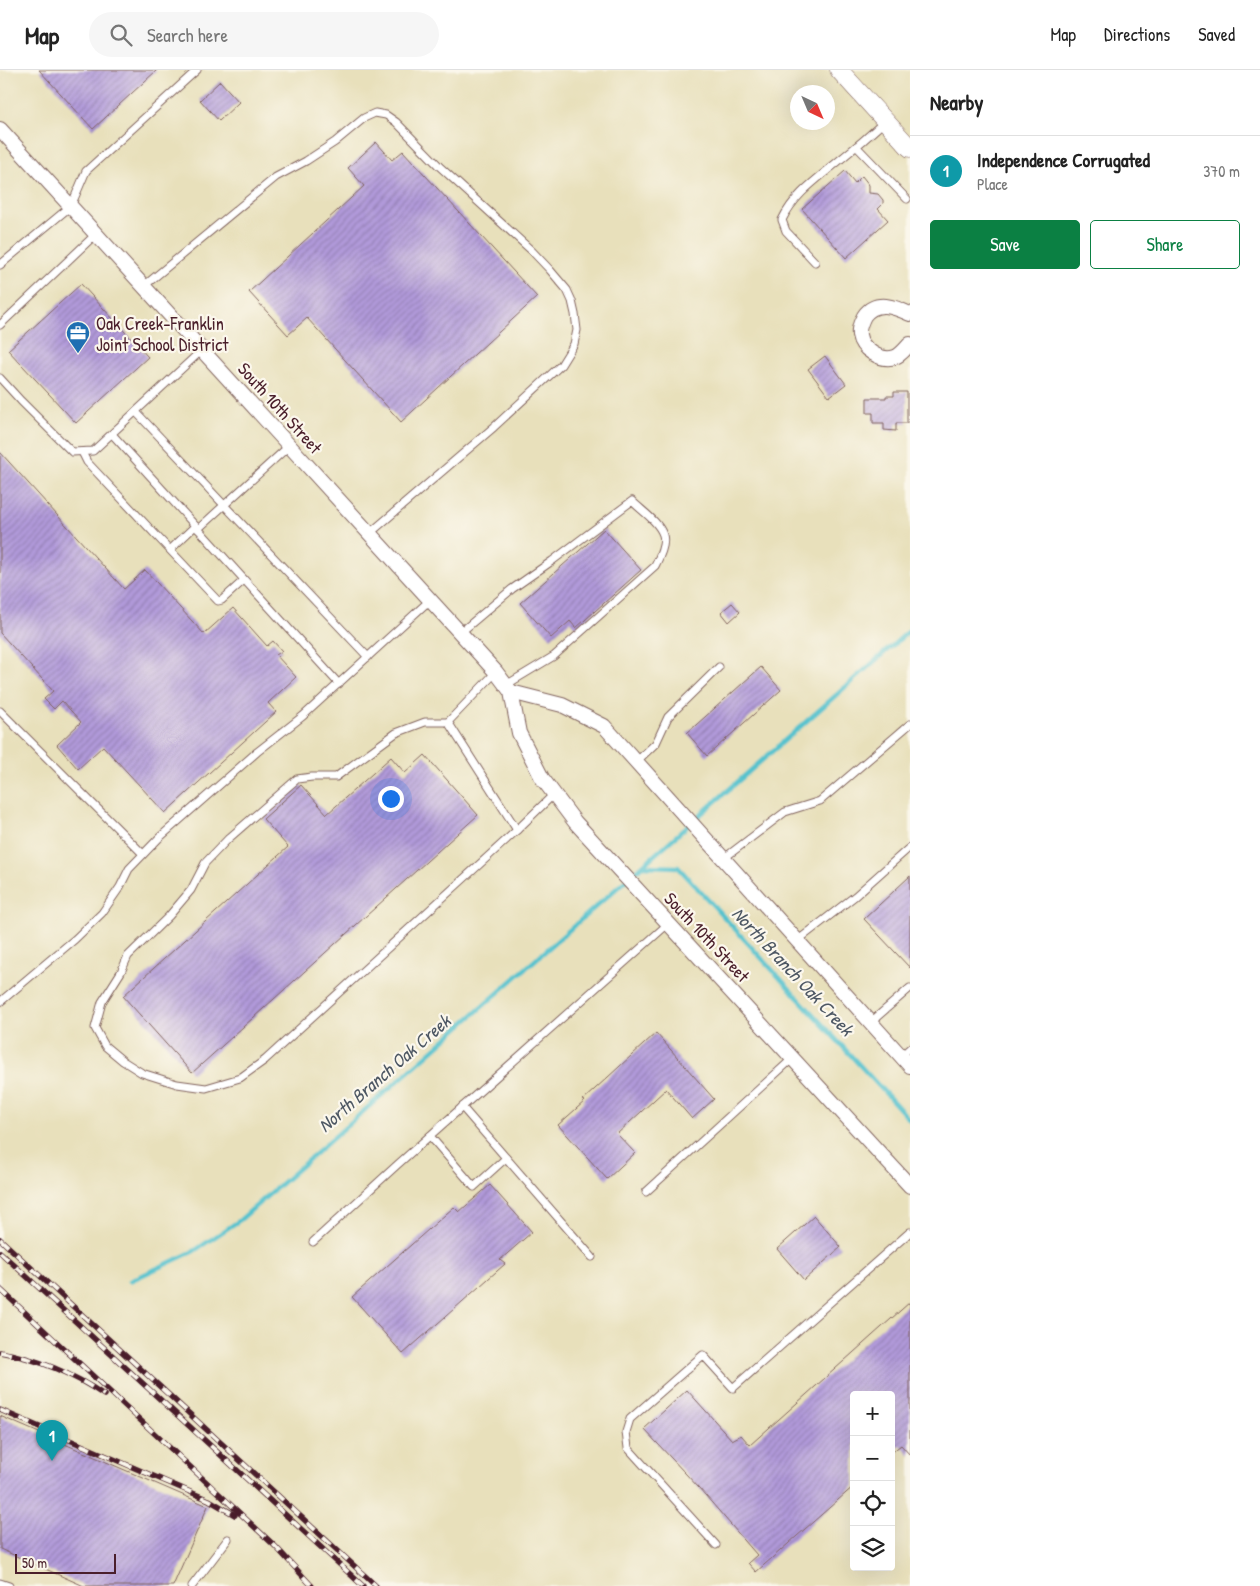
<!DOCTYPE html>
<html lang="en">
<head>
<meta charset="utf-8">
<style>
	:root { --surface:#fff; --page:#f6f6f6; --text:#222; --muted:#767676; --line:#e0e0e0; --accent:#0b8043 }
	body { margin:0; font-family:"Patrick Hand",sans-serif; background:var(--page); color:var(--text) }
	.controls { position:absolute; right:15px; bottom:15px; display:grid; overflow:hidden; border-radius:5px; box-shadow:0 5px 20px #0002 }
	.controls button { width:45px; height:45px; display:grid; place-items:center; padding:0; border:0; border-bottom:1px solid var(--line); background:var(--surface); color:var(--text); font:25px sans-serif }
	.compass { position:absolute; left:790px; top:15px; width:45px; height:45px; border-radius:50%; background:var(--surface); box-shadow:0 5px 20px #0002; rotate:136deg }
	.scale { position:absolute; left:15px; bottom:12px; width:101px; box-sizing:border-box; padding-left:5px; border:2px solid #4a1f2b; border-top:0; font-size:14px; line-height:18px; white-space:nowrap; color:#4a1f2b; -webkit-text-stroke:4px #fbf7ec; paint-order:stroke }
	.you { position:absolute; left:390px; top:728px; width:18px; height:18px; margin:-12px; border:4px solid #fff; border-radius:50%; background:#1a73e8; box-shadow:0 0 0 8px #1a73e833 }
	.badge { display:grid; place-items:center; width:32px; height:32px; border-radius:50%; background:var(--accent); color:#fff; font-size:16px; font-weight:700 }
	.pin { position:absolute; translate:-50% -41px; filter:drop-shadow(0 1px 2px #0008) }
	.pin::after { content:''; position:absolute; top:26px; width:18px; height:15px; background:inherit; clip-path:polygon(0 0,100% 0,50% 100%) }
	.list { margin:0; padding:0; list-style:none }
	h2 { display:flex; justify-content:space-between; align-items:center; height:65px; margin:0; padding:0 20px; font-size:21px }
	h2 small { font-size:16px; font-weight:400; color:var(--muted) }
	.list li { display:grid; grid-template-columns:32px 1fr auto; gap:15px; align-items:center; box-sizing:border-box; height:70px; padding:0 20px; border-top:1px solid var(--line) }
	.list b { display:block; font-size:19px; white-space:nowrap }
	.list p { margin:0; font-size:16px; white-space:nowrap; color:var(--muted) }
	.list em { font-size:16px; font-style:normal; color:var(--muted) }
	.actions { display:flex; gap:10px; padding:15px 20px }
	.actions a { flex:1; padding:11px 0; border:1px solid var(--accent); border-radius:5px; text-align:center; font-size:18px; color:var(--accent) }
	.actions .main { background:var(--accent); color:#fff }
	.icon { flex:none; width:28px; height:28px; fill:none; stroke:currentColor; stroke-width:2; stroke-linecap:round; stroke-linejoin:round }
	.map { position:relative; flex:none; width:910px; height:1516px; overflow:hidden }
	header { display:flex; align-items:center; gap:30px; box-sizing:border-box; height:70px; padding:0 25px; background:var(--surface); border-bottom:1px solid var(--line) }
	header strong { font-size:24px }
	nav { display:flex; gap:28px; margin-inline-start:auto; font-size:18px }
	.search { width:350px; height:45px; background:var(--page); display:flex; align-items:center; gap:12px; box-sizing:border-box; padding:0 18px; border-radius:28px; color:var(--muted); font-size:19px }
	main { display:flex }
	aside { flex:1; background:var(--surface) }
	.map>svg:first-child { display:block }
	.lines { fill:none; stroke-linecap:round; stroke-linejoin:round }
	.stream { stroke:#56c2ce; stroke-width:4.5 }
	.building { fill:url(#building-hatch) }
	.service-casing { stroke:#81635d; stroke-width:9 }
	.minor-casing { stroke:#81635d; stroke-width:16 }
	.tertiary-casing { stroke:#81635d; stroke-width:19 }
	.service { stroke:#fff; stroke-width:7 }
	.minor { stroke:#fff; stroke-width:14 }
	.tertiary { stroke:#fff; stroke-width:18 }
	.rail-casing { stroke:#4a1f2b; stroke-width:5.5 }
	.rail { stroke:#fbf7ec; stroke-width:4; stroke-dasharray:11; stroke-linecap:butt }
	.labels { text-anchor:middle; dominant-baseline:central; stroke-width:4.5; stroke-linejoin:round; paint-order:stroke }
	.poi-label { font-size:18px; fill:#4a1f2b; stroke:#fbf7ec; text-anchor:start }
	.street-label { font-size:18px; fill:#4a1f2b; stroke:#fbf7ec }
	.water-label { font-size:19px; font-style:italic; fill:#4e5864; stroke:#fbf7ec }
</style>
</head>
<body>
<header>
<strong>Map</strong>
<div class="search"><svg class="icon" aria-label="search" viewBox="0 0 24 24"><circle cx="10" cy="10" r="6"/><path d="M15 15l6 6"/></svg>Search here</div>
<nav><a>Map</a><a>Directions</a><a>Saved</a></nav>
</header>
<main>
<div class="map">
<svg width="910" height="1516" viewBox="0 0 910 1516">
	<defs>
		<pattern id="building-hatch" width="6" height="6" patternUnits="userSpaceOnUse" patternTransform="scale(1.25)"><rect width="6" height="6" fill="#b19ada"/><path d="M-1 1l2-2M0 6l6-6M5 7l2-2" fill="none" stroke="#927db1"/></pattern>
	</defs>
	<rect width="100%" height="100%" fill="#fbf7ec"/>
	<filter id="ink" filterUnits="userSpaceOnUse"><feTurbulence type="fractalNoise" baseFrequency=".02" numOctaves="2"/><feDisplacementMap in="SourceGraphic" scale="10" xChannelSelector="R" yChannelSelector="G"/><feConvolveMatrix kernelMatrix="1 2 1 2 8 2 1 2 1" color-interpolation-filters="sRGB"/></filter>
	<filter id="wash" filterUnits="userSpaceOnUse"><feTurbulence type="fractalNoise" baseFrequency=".0096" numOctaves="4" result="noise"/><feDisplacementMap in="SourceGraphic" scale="20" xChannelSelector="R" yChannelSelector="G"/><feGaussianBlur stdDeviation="1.12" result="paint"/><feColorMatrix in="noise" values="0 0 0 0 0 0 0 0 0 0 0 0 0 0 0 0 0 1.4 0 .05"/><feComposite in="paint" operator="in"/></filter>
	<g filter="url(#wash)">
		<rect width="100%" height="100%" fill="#e8e0bb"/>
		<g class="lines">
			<!-- stream -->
			<g class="stream">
				<path d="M644,796L678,797L910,1050"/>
				<path d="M130,1211L194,1181L240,1150L910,560"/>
			</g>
		</g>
		<g id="blocks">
			<!-- building -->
			<g class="building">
				<path d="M39,0H157L93,59Z"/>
				<path d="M220,11L239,32L219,51L200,30Z"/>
				<path d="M376,72L392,90L403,81L537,227L401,352L307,248L288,265L249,222L364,116L348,98Z"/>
				<path d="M845,101L855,113L862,106L869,115V123L878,124L883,130V134L878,139L888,150L846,188L802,139Z"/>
				<path d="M81,214L148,287L76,353L8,280Z"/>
				<path d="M825,286L846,314L829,327L808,299Z"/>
				<path d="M894,322H907V353H896V361L884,360V353H873V343H867V328H886V326H894Z"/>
				<path d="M0,382L124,519L145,500L204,564L233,538L267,576L273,571L282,581L276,585L296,607L268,633L276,642L165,743L103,676L78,699L57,675L81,652L62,631L54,639L44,629L53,621L0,563Z"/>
				<path d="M604,459L641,500L576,558L570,551L551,568L520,533Z"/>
				<path d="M732,533L740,542L729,552L721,542Z"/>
				<path d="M761,597L781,620L707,686L687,663Z"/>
				<path d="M425,685L478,745L192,1003L123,926L288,777L263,749L301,715L327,744L391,687L405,703Z"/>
				<path d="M910,806V898L864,849Z"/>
				<path d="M656,963L714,1029L692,1049L666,1019L617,1064L635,1083L607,1109L558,1055L585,1031L583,1030Z"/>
				<path d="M490,1115L532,1162L500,1190L505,1194L403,1284L352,1227L454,1137L459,1142Z"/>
				<path d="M814,1146L841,1177L804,1210L777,1179Z"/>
				<path d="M910,1232V1385L901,1375L891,1383V1325H854V1416L756,1502L748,1493L757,1485L699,1418L644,1359L687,1320L732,1370L741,1365L750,1375Z"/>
				<path d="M0,1346L208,1436L173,1516H84L0,1479Z"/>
			</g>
		</g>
	</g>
	<g filter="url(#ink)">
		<use href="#blocks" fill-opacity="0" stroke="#81635d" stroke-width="1"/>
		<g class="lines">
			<!-- service casing -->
			<g class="service-casing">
				<g id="service">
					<path d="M857,77L907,129"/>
					<path d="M815,192L786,161L782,150C795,123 819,108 841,89C856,77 871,64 885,51"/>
					<path d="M0,195L71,136L86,101L197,0"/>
					<path d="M144,216L276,107L306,91L335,72L364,48L375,43L386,45L396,52L439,96L532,181L550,200L567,220L572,231L575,244L577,260L574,274L561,295L494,357L369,464"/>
					<path d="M0,255L96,164"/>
					<path d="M0,308L21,331L72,382L93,381L202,280"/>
					<path d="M136,342L368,587"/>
					<path d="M112,364L339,614"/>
					<path d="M82,382L87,392L218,531L222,530L244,510"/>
					<path d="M198,459L289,376"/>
					<path d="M171,479L195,456"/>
					<path d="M460,563L512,519L552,491L632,431C642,441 659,452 663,465C666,475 659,488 655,496L554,586L506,615"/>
					<path d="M496,602L448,652L517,760L554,724"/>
					<path d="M0,641L143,784"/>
					<path d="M448,652H425L396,663L336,707H312L297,709L228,769L205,793L191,820L169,846L128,886L121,902L102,932L95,958L105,976L123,991L142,1003L177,1014L206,1018L240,1008L265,990L517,760"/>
					<path d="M636,692L656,673L668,647L719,597"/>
					<path d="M723,789L785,742L820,731L910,654"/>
					<path d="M797,871L855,826L910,777"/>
					<path d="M0,932L75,869L102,843L120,817L129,799L159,768L257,682L303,646L430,530"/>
					<path d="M871,952L910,918"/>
					<path d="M901,986L910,978"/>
					<path d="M462,1037L592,1187"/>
					<path d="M430,1066L474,1117L506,1088"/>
					<path d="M646,1122L793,988"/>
					<path d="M313,1172L397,1095L669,853"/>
					<path d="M716,1475L628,1378L626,1362L630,1349L703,1285L733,1318L910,1162"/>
					<path d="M0,1513L9,1516"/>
					<path d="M192,1516L228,1469"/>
				</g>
			</g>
			<!-- minor casing -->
			<g class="minor-casing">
				<g id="minor">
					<path d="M0,59L496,602L511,622L519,663L542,708L575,752L910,1116"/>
					<path d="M910,244C895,237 876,229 864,246C861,252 858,258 859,265C861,279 881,292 895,287C901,285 905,279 910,274"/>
					<path d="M511,622L562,635L604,656L910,996"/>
				</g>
			</g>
			<!-- tertiary casing -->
			<g class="tertiary-casing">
				<path id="tertiary" d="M839,0L910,78"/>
			</g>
			<!-- service -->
			<use href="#service" class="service"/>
			<!-- minor -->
			<use href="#minor" class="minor"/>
			<!-- tertiary -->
			<use href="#tertiary" class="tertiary"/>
			<!-- rail casing -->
			<g class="rail-casing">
				<g id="rail">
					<path d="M0,1169L376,1516"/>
					<path d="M0,1182L363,1516"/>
					<path d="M0,1219L276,1477L312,1516"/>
					<path d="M0,1282C38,1289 72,1303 104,1325"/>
					<path d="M0,1340L209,1430L235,1445"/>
				</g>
			</g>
			<!-- rail -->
			<use href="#rail" class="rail"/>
		</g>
	</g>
	<!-- icons -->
	<defs>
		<g id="office-pin" transform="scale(1.25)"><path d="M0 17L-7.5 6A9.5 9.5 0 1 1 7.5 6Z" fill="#1f6fb2" stroke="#fbf7ec"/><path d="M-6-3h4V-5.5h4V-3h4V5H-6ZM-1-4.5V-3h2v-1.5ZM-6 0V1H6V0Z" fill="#fff"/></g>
	</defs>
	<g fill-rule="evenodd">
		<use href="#office-pin" x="78" y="263"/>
	</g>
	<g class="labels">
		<!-- poi labels -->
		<g class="poi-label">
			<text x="96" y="253">Oak Creek-Franklin<tspan x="96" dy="21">Joint School District</tspan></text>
		</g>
		<!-- street labels -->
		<g class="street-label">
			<text transform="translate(280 338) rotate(48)">South 10th Street</text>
			<text transform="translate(707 867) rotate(47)">South 10th Street</text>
		</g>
		<!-- water labels -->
		<g class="water-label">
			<text transform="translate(793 901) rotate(47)">North Branch Oak Creek</text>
			<text transform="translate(384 1003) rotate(-41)">North Branch Oak Creek</text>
		</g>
	</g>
</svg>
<div class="controls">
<button>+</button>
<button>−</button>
<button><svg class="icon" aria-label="locate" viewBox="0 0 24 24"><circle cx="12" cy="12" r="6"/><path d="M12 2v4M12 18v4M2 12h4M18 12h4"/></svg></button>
<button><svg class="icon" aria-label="layers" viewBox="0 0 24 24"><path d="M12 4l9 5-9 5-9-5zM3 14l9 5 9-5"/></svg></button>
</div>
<svg class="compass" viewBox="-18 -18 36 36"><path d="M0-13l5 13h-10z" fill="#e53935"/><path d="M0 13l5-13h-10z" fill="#767676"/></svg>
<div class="scale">50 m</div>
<div class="you"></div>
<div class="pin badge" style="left:52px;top:1391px;background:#0f9aa8">1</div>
</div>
<aside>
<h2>Nearby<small></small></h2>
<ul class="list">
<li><span class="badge" style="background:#0f9aa8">1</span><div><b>Independence Corrugated</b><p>Place</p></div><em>370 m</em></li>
</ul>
<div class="actions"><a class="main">Save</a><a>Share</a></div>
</aside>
</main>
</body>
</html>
